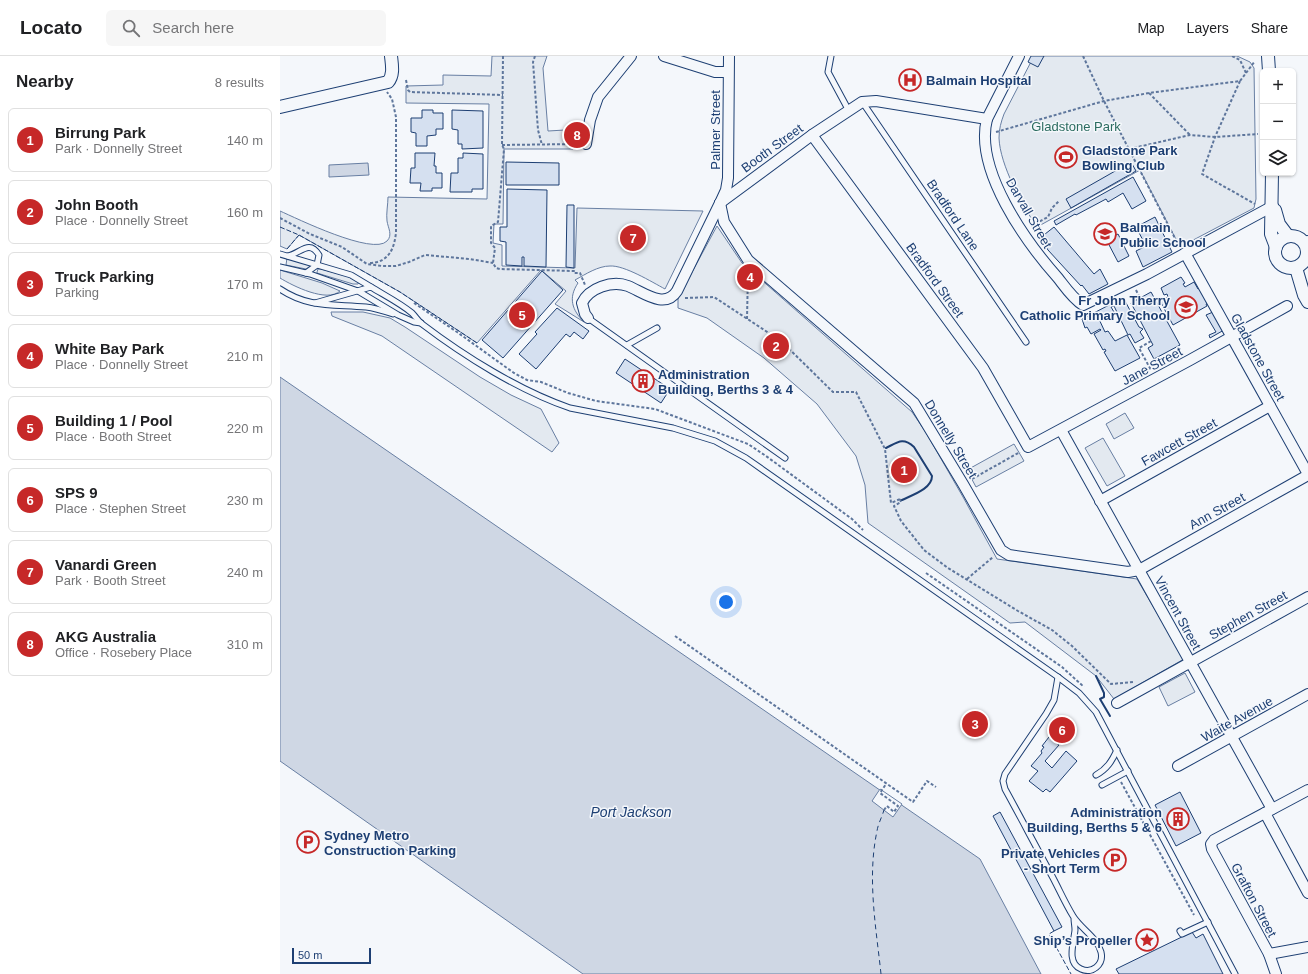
<!DOCTYPE html>
<html lang="en">
<head>
<meta charset="utf-8">
<style>
	:root { --surface:#fff; --page:#f6f6f6; --text:#202124; --muted:#757577; --line:#e0e0e0; --accent:#c62828 }
	body { margin:0; font-family:Arial,sans-serif; background:var(--page); color:var(--text) }
	.controls { position:absolute; right:12px; top:12px; display:grid; overflow:hidden; border-radius:6px; box-shadow:0 1px 3px #0004 }
	.controls button { width:36px; height:36px; display:grid; place-items:center; padding:0; border:0; border-bottom:1px solid var(--line); background:var(--surface); color:var(--text); font:20px sans-serif }
	.scale { position:absolute; left:12px; bottom:10px; width:79px; box-sizing:border-box; padding-left:4px; border:2px solid #1d3f73; border-top:0; font-size:11px; line-height:14px; white-space:nowrap; color:#1d3f73; -webkit-text-stroke:3px #f4f7fb; paint-order:stroke }
	.you { position:absolute; left:446px; top:546px; width:14px; height:14px; margin:-10px; border:3px solid #fff; border-radius:50%; background:#1a73e8; box-shadow:0 0 0 6px #1a73e833 }
	.badge { display:grid; place-items:center; width:26px; height:26px; border-radius:50%; background:var(--accent); color:#fff; font-size:13px; font-weight:700 }
	.pin { position:absolute; translate:-50% -50%; border:2px solid #fff; box-shadow:0 1px 4px #0006 }
	.list { margin:0; padding:0; list-style:none }
	h2 { display:flex; justify-content:space-between; align-items:center; height:52px; margin:0; padding:0 16px; font-size:17px }
	h2 small { font-size:13px; font-weight:400; color:var(--muted) }
	.list li { display:grid; grid-template-columns:26px 1fr auto; gap:12px; align-items:center; box-sizing:border-box; height:64px; margin:0 8px 8px; padding:0 8px; border:1px solid var(--line); border-radius:6px }
	.list b { display:block; font-size:15px; white-space:nowrap }
	.list p { margin:0; font-size:13px; white-space:nowrap; color:var(--muted) }
	.list em { font-size:13px; font-style:normal; color:var(--muted) }
	.icon { flex:none; width:22px; height:22px; fill:none; stroke:currentColor; stroke-width:2; stroke-linecap:round; stroke-linejoin:round }
	.map { position:relative; flex:none; width:1028px; height:918px; overflow:hidden }
	header { display:flex; align-items:center; gap:24px; box-sizing:border-box; height:56px; padding:0 20px; background:var(--surface); border-bottom:1px solid var(--line) }
	header strong { font-size:19px }
	nav { display:flex; gap:22px; margin-inline-start:auto; font-size:14px }
	.search { width:280px; height:36px; background:var(--page); display:flex; align-items:center; gap:10px; box-sizing:border-box; padding:0 14px; border-radius:6px; color:var(--muted); font-size:15px }
	main { display:flex }
	aside { flex:1; background:var(--surface) }
	.map>svg:first-child { display:block }
	.green { fill:#e3e9f0; stroke:#687fa3 }
	.water { fill:#cfd7e4; stroke:#687fa3 }
	.pier { fill:#f4f7fb; stroke:#687fa3 }
	.lines { fill:none; stroke-linecap:round; stroke-linejoin:round }
	.ferry { stroke:#1d3f73; stroke-width:1; stroke-dasharray:5 4; stroke-linecap:butt }
	.building { fill:#d5e0f0; stroke:#1d3f73 }
	.service-casing { stroke:#1d3f73; stroke-width:7 }
	.minor-casing { stroke:#1d3f73; stroke-width:12 }
	.tertiary-casing { stroke:#1d3f73; stroke-width:14 }
	.path { stroke:#5e769c; stroke-width:2; stroke-dasharray:3 2; stroke-linecap:butt }
	.service { stroke:#f4f7fb; stroke-width:5 }
	.minor { stroke:#f4f7fb; stroke-width:10 }
	.tertiary { stroke:#f4f7fb; stroke-width:12 }
	.fence { stroke:#1d3f73; stroke-width:1; stroke-dasharray:5 2; stroke-linecap:butt }
	.wall { stroke:#1d3f73; stroke-width:2 }
	.labels { text-anchor:middle; dominant-baseline:central; stroke-width:3; stroke-linejoin:round; paint-order:stroke }
	.poi-label { font-size:13px; font-weight:bold; fill:#1d3f73; stroke:#f4f7fb; text-anchor:start }
	.park-label { font-size:13px; fill:#2c6c60; stroke:#f4f7fb }
	.street-label { font-size:13px; fill:#1d3f73; stroke:#f4f7fb }
	.water-label { font-size:14px; font-style:italic; fill:#1d3f73; stroke:#f4f7fb }
</style>
</head>
<body>
<header>
<strong>Locato</strong>
<div class="search"><svg class="icon" aria-label="search" viewBox="0 0 24 24"><circle cx="10" cy="10" r="6"/><path d="M15 15l6 6"/></svg>Search here</div>
<nav><a>Map</a><a>Layers</a><a>Share</a></nav>
</header>
<main>
<aside>
<h2>Nearby<small>8 results</small></h2>
<ul class="list">
<li><span class="badge">1</span><div><b>Birrung Park</b><p>Park · Donnelly Street</p></div><em>140 m</em></li>
<li><span class="badge">2</span><div><b>John Booth</b><p>Place · Donnelly Street</p></div><em>160 m</em></li>
<li><span class="badge">3</span><div><b>Truck Parking</b><p>Parking</p></div><em>170 m</em></li>
<li><span class="badge">4</span><div><b>White Bay Park</b><p>Place · Donnelly Street</p></div><em>210 m</em></li>
<li><span class="badge">5</span><div><b>Building 1 / Pool</b><p>Place · Booth Street</p></div><em>220 m</em></li>
<li><span class="badge">6</span><div><b>SPS 9</b><p>Place · Stephen Street</p></div><em>230 m</em></li>
<li><span class="badge">7</span><div><b>Vanardi Green</b><p>Park · Booth Street</p></div><em>240 m</em></li>
<li><span class="badge">8</span><div><b>AKG Australia</b><p>Office · Rosebery Place</p></div><em>310 m</em></li>
</ul>
</aside>
<div class="map">
<svg width="1028" height="918" viewBox="0 0 1028 918">
	<rect width="100%" height="100%" fill="#f4f7fb"/>
	<!-- green -->
	<g class="green">
		<path d="M212,0H267L263,12L268,75L302,73C294,78 290,83 293,93H224L223,168H214L213,187L222,189V210L295,212L297,152L423,155L385,233C372,226 344,209 330,210C318,210 306,218 295,224L298,227C288,242 292,254 304,266L275,248L286,235L261,214L197,287L120,236L19,179L7,193L0,190V155C16,162 93,200 107,185C113,179 108,172 107,165C106,158 108,148 108,141L207,143L209,48L126,47V30L163,29V19L211,20Z"/>
		<path d="M754,0H957L970,6L974,12L976,143L974,152L900,191L860,114L757,171C742,149 720,109 719,82C719,73 721,66 724,58Z"/>
		<path d="M437,170L462,207L632,356L645,375L683,441L717,503L857,523L904,603L834,643L816,620L745,566L730,567L588,467L585,429L576,400L537,348L484,302L427,262L398,252V242Z"/>
		<path d="M7,202L32,209L26,213L6,209Z"/>
		<path d="M38,213H41L67,220L79,226L78,228H73L37,217V216Z"/>
		<path d="M0,214L42,227L60,235C47,247 13,230 0,222Z"/>
		<path d="M51,256H83L110,262L125,271L200,321L231,339L261,353L279,387L272,396L102,280L52,260Z"/>
		<path d="M845,357L854,372L834,383L826,368Z"/>
		<path d="M823,382L845,420L827,430L805,392Z"/>
		<path d="M734,388L744,405L696,431L687,414Z"/>
		<path d="M905,617L915,636L888,650L879,631Z"/>
	</g>
	<!-- water -->
	<g class="water">
		<path d="M88,107L89,119L49,121V109Z"/>
		<path d="M0,321L700,803L761,918H303L0,705Z"/>
	</g>
	<!-- pier -->
	<path class="pier" d="M600,733L622,748L613,761L592,745Z"/>
	<g class="lines">
		<!-- ferry -->
		<path class="ferry" d="M601,918C596,871 587,822 597,775C598,768 602,761 604,754"/>
	</g>
	<!-- building -->
	<g class="building">
		<path d="M751,0H764L758,11L748,6Z"/>
		<path d="M142,54H153V57H163V73H156V79L147,80V90H136V77L131,76V62H142Z"/>
		<path d="M172,54L203,55V92L182,93V88H178V74L172,73Z"/>
		<path d="M135,97H155L154,110H156V117H162V132H152V135H140L141,127H130L131,112H135Z"/>
		<path d="M183,97L203,98V133H192V136H170L171,117H178V102H183Z"/>
		<path d="M226,106L279,107V129H226Z"/>
		<path d="M851,106L856,115L791,152L786,143Z"/>
		<path d="M853,121L866,145L852,153L843,137L828,146L826,143L796,159L795,158L776,169L774,165Z"/>
		<path d="M227,133L267,134L266,211L244,210V201H242V210L226,209V186L220,185V171H227Z"/>
		<path d="M287,149H294V212L286,211Z"/>
		<path d="M875,161L892,196L863,211L856,195L866,190L856,171Z"/>
		<path d="M774,171L814,218L820,213L828,228L809,238L802,229L801,230L768,194L760,182Z"/>
		<path d="M833,172L836,179L838,178L849,200L838,206L827,185L828,184L824,177Z"/>
		<path d="M262,215L283,234L223,302L202,284Z"/>
		<path d="M901,221L905,227L903,228L905,231L914,226L918,233L920,232L928,247L926,248L927,250L893,269L880,245L888,241L887,238L884,239L881,232Z"/>
		<path d="M871,236L900,289L874,303L868,292L873,289L851,247Z"/>
		<path d="M840,242L842,246L845,245L859,271L863,273L860,276L864,282L855,287L850,278L848,279L834,250L836,249L835,246Z"/>
		<path d="M835,246L836,249L831,251L834,256L821,263L819,260L818,261L825,276L828,275L835,285L847,279L860,302L835,315L824,296L826,295L825,293L823,294L814,278L821,274L820,273L811,278L807,271L805,272L802,263Z"/>
		<path d="M277,252L309,275L303,283L294,276L290,281L286,278L256,313L239,298L257,278L255,276Z"/>
		<path d="M933,256L944,274L930,282L929,279L936,276L926,259Z"/>
		<path d="M345,303L390,333L381,347L336,317Z"/>
		<path d="M692,658L696,661L693,666L689,663Z"/>
		<path d="M782,669L786,677L783,679L779,671Z"/>
		<path d="M769,681L779,689L765,705L772,712L786,695L797,705L770,736L766,733L763,736L749,725L758,715L751,710L762,697L761,695L764,691L762,690Z"/>
		<path d="M900,736L921,777L896,790L875,749Z"/>
		<path d="M720,756L782,871L774,875L713,760Z"/>
		<path d="M912,876L916,882L923,878L943,918H839L836,913Z"/>
	</g>
	<g class="lines">
		<!-- service casing -->
		<g class="service-casing">
			<g id="service">
				<path d="M551,0L548,16L569,55"/>
				<path d="M583,47L746,286"/>
				<path d="M0,198L71,219L91,231"/>
				<path d="M8,200C21,197 29,183 39,199L37,209L26,217"/>
				<path d="M0,211L30,218L78,235L118,259L134,266L141,267"/>
				<path d="M0,233C28,252 53,248 86,251C95,252 104,255 113,258"/>
				<path d="M35,247L91,231C104,239 120,247 132,257C136,261 138,265 142,268C184,300 240,335 290,352L393,372L435,385L466,402L778,621L799,637L816,656L955,918"/>
				<path d="M308,262L505,402"/>
				<path d="M347,289L377,272"/>
				<path d="M778,621L774,644L766,658L725,718L723,725L725,733C741,762 756,791 772,820C779,833 785,847 793,860C801,873 817,881 821,896C824,909 812,918 801,913C786,907 794,886 795,874C795,870 794,866 794,862"/>
				<path d="M816,719C827,713 832,705 837,694"/>
				<path d="M822,729L848,715"/>
				<path d="M900,875L902,878L928,866"/>
			</g>
		</g>
		<!-- minor casing -->
		<g class="minor-casing">
			<g id="minor">
				<path d="M384,0L435,16H448"/>
				<path d="M707,63C694,114 746,186 778,222C785,231 793,243 803,249L867,218L993,150"/>
				<path d="M532,79L703,312L748,391L910,304L1007,250"/>
				<path d="M306,88L310,64L318,41L351,0"/>
				<path d="M440,147L444,166L468,204L634,347L683,428L721,494L729,499L848,516L859,514L1028,419"/>
				<path d="M440,147L532,79L582,46L596,45L707,63L739,0"/>
				<path d="M1025,188L1028,185"/>
				<path d="M905,197L1028,418"/>
				<path d="M308,262L305,258L302,247C309,232 332,224 348,230C363,236 385,254 397,235L440,147L446,134L448,122L449,0"/>
				<path d="M781,374L992,753"/>
				<path d="M820,445L990,350"/>
				<path d="M837,647L1028,541"/>
				<path d="M898,710L1028,638"/>
				<path d="M985,757L1028,837"/>
				<path d="M989,898L1028,891"/>
				<path d="M996,918L989,898L932,793L931,788L934,784L1028,734"/>
			</g>
		</g>
		<!-- tertiary casing -->
		<g class="tertiary-casing">
			<g id="tertiary">
				<path d="M988,0L989,15"/>
				<path d="M0,51L108,26C114,19 112,9 111,0"/>
				<path d="M992,117L991,178L996,191"/>
				<path d="M995,154L999,168L1008,180"/>
				<circle cx="1011" cy="196" r="16"/>
				<path d="M1016,212L1024,239L1028,246"/>
			</g>
		</g>
		<!-- path -->
		<g class="path">
			<path d="M223,0L222,89L224,93L218,166L211,170V187L215,192L213,207L216,212L220,213L294,215V217H300L305,229"/>
			<path d="M255,0L253,6L258,74L262,89"/>
			<path d="M803,0L824,45L899,190"/>
			<path d="M966,17L975,5"/>
			<path d="M126,24L128,34L130,36L223,39"/>
			<path d="M960,25L935,81L922,118L975,148"/>
			<path d="M869,37L910,79"/>
			<path d="M716,76L824,45L869,37L960,25L966,17L960,4L952,0"/>
			<path d="M222,89L297,88"/>
			<path d="M849,93L910,79L935,81L978,78"/>
			<path d="M0,162L30,178L62,191L87,208L102,210H116L129,206L145,199L190,203L213,207"/>
			<path d="M751,170L768,161L772,152L779,145"/>
			<path d="M90,207C109,206 114,193 116,177V61L112,43L107,36"/>
			<path d="M856,234L860,242"/>
			<path d="M405,242L434,241L501,285L553,336H576L605,393L611,447L620,443"/>
			<path d="M134,247L177,276L234,317L247,324L261,326L288,337L316,345L375,353L468,388L486,400L572,463L583,474"/>
			<path d="M467,263L468,216"/>
			<path d="M871,285L859,292L871,314"/>
			<path d="M692,423L740,396"/>
			<path d="M620,443L621,446L614,450L621,465L644,494L668,512L738,555L772,574L792,590L831,628L853,626"/>
			<path d="M646,517L782,611L804,631"/>
			<path d="M687,523L713,501"/>
			<path d="M395,580L633,746L647,725L656,731"/>
			<path d="M841,726L914,859"/>
			<path d="M604,754L607,750L614,756L618,750L600,737L606,728"/>
		</g>
		<!-- service -->
		<use href="#service" class="service"/>
		<!-- minor -->
		<use href="#minor" class="minor"/>
		<!-- tertiary -->
		<use href="#tertiary" class="tertiary"/>
		<!-- fence -->
		<g class="fence">
			<path d="M0,171L19,179L120,236L197,287"/>
			<path d="M7,193L19,179"/>
			<path d="M774,875L769,878L791,918"/>
		</g>
		<!-- wall -->
		<g class="wall">
			<path d="M606,392C618,386 623,381 634,391L652,420C652,433 632,439 622,444"/>
			<path d="M816,620L824,637V641L820,643L830,660"/>
		</g>
	</g>
	<!-- icons -->
	<defs>
		<g id="hospital-ring" transform="scale(1.15)"><circle r="9.5" fill="#f4f7fb" stroke="#c62828" stroke-width="1.5"/><path d="M-5-5h3v3.5h4V-5h3V5h-3V1.5h-4V5h-3Z" fill="#c62828"/></g>
		<g id="stadium-ring" transform="scale(1.15)"><circle r="9.5" fill="#f4f7fb" stroke="#c62828" stroke-width="1.5"/><path d="M0-5a6.5 5 0 1 0 0 10a6.5 5 0 1 0 0-10ZM-3.5-1.8h7v3.6h-7Z" fill="#c62828"/></g>
		<g id="school-ring" transform="scale(1.15)"><circle r="9.5" fill="#f4f7fb" stroke="#c62828" stroke-width="1.5"/><path d="M0-5L7-2L0 1L-7-2ZM-4 1L0 2.5L4 1V4Q0 6-4 4Z" fill="#c62828"/></g>
		<g id="building-ring" transform="scale(1.15)"><circle r="9.5" fill="#f4f7fb" stroke="#c62828" stroke-width="1.5"/><path d="M-4-6H4V6H1V3H-1V6H-4ZM-2.5-4.3h1.7v1.8h-1.7ZM.8-4.3h1.7v1.8H.8ZM-2.5-1h1.7V.8h-1.7ZM.8-1h1.7V.8H.8Z" fill="#c62828"/></g>
		<g id="parking-ring" transform="scale(1.15)"><circle r="9.5" fill="#f4f7fb" stroke="#c62828" stroke-width="1.5"/><path d="M-3.5-5.5H1a3.5 3.5 0 0 1 0 7H-1V5.5H-3.5ZM-1-3.4V-.6H.8a1.4 1.4 0 0 0 0-2.8Z" fill="#c62828"/></g>
		<g id="sight-ring" transform="scale(1.15)"><circle r="9.5" fill="#f4f7fb" stroke="#c62828" stroke-width="1.5"/><path d="M0-6L1.8-2.2L6-1.7L2.9 1.2L3.7 5.4L0 3.3L-3.7 5.4L-2.9 1.2L-6-1.7L-1.8-2.2Z" fill="#c62828"/></g>
	</defs>
	<g fill-rule="evenodd">
		<use href="#hospital-ring" x="630" y="24"/>
		<use href="#stadium-ring" x="786" y="101"/>
		<use href="#school-ring" x="825" y="178"/>
		<use href="#school-ring" x="906" y="251"/>
		<use href="#building-ring" x="363" y="325"/>
		<use href="#building-ring" x="898" y="763"/>
		<use href="#parking-ring" x="28" y="786"/>
		<use href="#parking-ring" x="835" y="804"/>
		<use href="#sight-ring" x="867" y="884"/>
	</g>
	<g class="labels">
		<!-- poi labels -->
		<g class="poi-label">
			<text x="646" y="24">Balmain Hospital</text>
			<text x="802" y="94">Gladstone Park<tspan x="802" dy="15">Bowling Club</tspan></text>
			<text x="840" y="171">Balmain<tspan x="840" dy="15">Public School</tspan></text>
			<text x="890" y="244" text-anchor="end">Fr John Therry<tspan x="890" dy="15">Catholic Primary School</tspan></text>
			<text x="378" y="318">Administration<tspan x="378" dy="15">Building, Berths 3 &amp; 4</tspan></text>
			<text x="882" y="756" text-anchor="end">Administration<tspan x="882" dy="15">Building, Berths 5 &amp; 6</tspan></text>
			<text x="44" y="779">Sydney Metro<tspan x="44" dy="15">Construction Parking</tspan></text>
			<text x="820" y="797" text-anchor="end">Private Vehicles<tspan x="820" dy="15">- Short Term</tspan></text>
			<text x="852" y="884" text-anchor="end">Ship’s Propeller</text>
		</g>
		<!-- park labels -->
		<g class="park-label">
			<text x="796" y="70">Gladstone Park</text>
		</g>
		<!-- street labels -->
		<g class="street-label">
			<text transform="translate(435 74) rotate(-90)">Palmer Street</text>
			<text transform="translate(492 92) rotate(-36)">Booth Street</text>
			<text transform="translate(749 157) rotate(60)">Darvall Street</text>
			<text transform="translate(673 159) rotate(56)">Bradford Lane</text>
			<text transform="translate(655 224) rotate(54)">Bradford Street</text>
			<text transform="translate(978 301) rotate(61)">Gladstone Street</text>
			<text transform="translate(872 310) rotate(-28)">Jane Street</text>
			<text transform="translate(671 383) rotate(59)">Donnelly Street</text>
			<text transform="translate(899 386) rotate(-29)">Fawcett Street</text>
			<text transform="translate(937 455) rotate(-29)">Ann Street</text>
			<text transform="translate(898 557) rotate(61)">Vincent Street</text>
			<text transform="translate(968 559) rotate(-29)">Stephen Street</text>
			<text transform="translate(957 663) rotate(-29)">Waite Avenue</text>
			<text transform="translate(974 844) rotate(62)">Grafton Street</text>
		</g>
		<!-- water labels -->
		<g class="water-label">
			<text x="351" y="756">Port Jackson</text>
		</g>
	</g>
</svg>
<div class="controls">
<button>+</button>
<button>−</button>
<button><svg class="icon" aria-label="layers" viewBox="0 0 24 24"><path d="M12 4l9 5-9 5-9-5zM3 14l9 5 9-5"/></svg></button>
</div>
<div class="scale">50 m</div>
<div class="you"></div>
<div class="pin badge" style="left:624px;top:414px">1</div>
<div class="pin badge" style="left:496px;top:290px">2</div>
<div class="pin badge" style="left:695px;top:668px">3</div>
<div class="pin badge" style="left:470px;top:221px">4</div>
<div class="pin badge" style="left:242px;top:259px">5</div>
<div class="pin badge" style="left:782px;top:674px">6</div>
<div class="pin badge" style="left:353px;top:182px">7</div>
<div class="pin badge" style="left:297px;top:79px">8</div>
</div>
</main>
</body>
</html>
